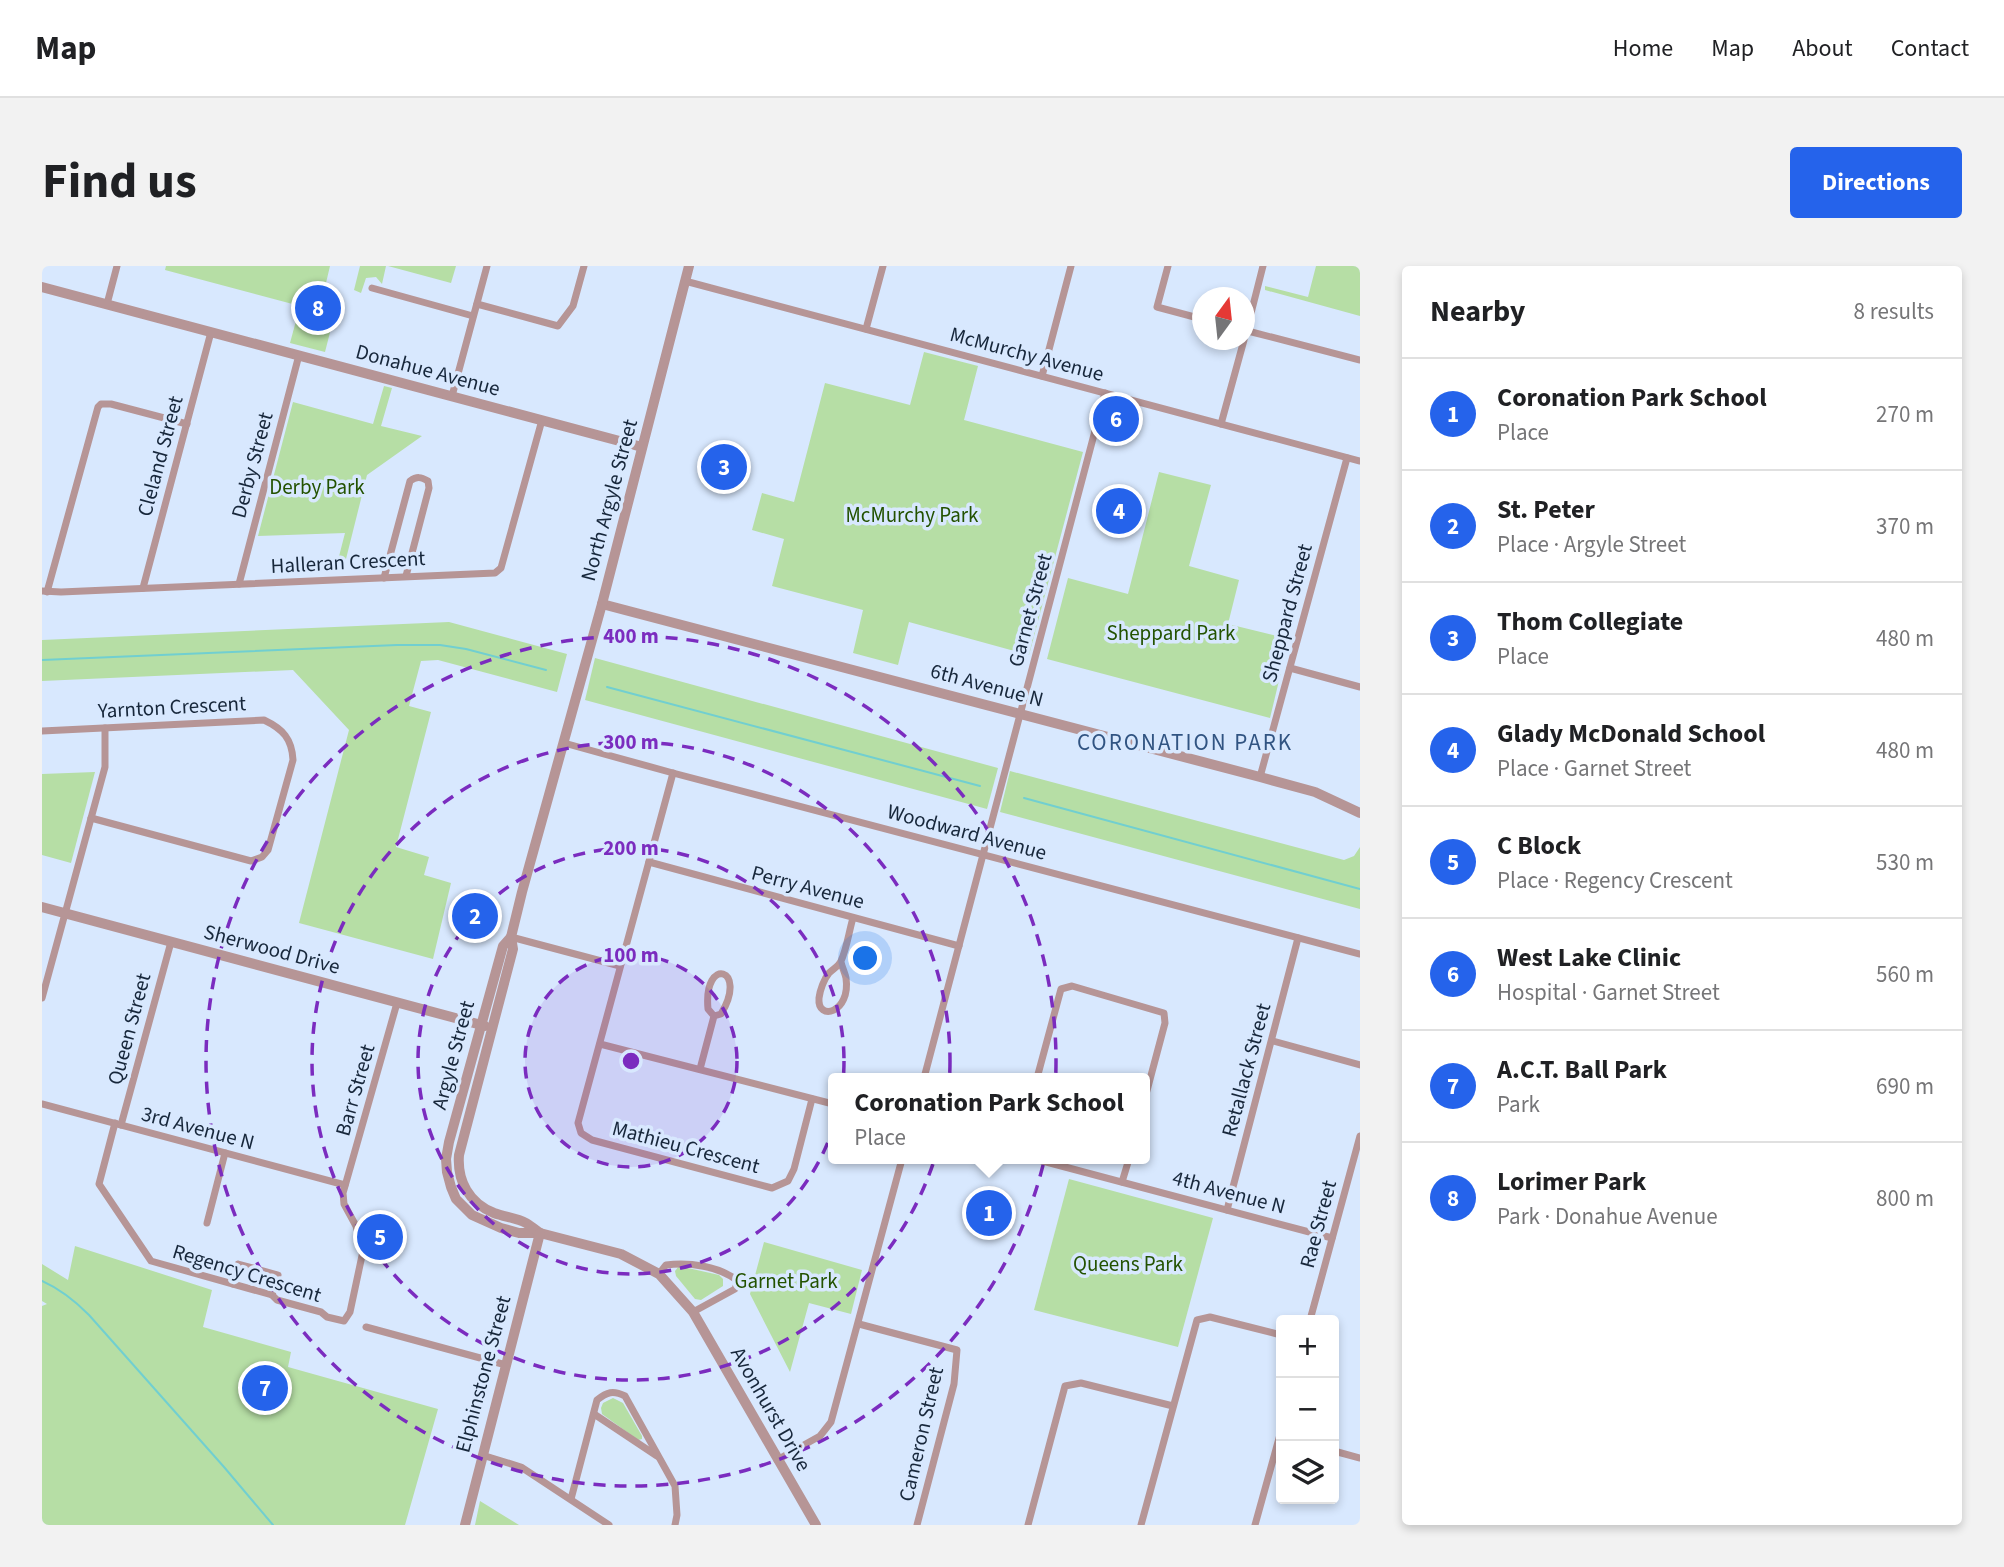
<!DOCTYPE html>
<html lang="en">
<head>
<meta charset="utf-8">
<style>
	:root { --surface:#fff; --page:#f2f2f2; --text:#202124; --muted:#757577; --line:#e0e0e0; --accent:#2563eb }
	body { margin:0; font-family:"Source Sans 3",sans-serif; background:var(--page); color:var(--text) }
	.controls { position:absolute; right:21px; bottom:21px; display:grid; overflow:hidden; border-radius:7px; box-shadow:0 4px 10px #0003 }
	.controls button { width:63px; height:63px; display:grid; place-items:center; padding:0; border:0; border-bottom:2px solid var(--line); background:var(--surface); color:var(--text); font:35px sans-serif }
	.compass { position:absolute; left:1150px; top:21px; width:63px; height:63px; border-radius:50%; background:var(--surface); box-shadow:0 4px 10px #0003; rotate:15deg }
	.you { position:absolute; left:824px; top:693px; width:24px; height:24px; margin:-18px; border:5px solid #fff; border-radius:50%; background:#1a73e8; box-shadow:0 0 0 10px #1a73e833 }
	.badge { display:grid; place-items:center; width:46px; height:46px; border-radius:50%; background:var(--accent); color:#fff; font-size:23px; font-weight:700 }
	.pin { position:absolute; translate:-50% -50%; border:4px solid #fff; box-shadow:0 2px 7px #0006 }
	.popup { position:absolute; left:786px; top:807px; width:322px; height:91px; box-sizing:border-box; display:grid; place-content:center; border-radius:7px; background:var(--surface); filter:drop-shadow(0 2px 5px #0005); font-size:23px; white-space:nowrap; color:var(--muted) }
	.popup b { font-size:26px; color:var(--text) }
	.popup::after { content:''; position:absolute; left:50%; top:100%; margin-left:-14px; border:14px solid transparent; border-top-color:var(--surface) }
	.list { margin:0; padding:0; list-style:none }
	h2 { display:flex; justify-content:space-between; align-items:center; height:91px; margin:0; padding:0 28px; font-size:30px }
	h2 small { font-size:23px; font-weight:400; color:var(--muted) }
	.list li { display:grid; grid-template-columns:46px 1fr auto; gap:21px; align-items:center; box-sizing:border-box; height:112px; padding:0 28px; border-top:2px solid var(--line) }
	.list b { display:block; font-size:26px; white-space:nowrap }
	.list p { margin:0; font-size:23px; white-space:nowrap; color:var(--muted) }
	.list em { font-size:23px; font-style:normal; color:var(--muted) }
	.icon { flex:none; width:38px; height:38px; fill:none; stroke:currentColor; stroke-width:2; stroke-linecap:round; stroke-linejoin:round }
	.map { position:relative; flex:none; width:1318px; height:1259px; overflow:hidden; border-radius:7px }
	header { display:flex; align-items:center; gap:42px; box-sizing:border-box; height:98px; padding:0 35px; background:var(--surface); border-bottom:2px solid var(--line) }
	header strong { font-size:33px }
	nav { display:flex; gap:38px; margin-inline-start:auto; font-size:24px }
	.intro { display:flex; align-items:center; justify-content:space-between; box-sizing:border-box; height:168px; padding:0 42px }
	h1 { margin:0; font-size:49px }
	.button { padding:18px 32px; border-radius:7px; background:var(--accent); color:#fff; font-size:24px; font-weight:700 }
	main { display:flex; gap:42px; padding:0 42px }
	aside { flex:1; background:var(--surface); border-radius:7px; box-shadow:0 4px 10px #0003 }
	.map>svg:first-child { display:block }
	.green { fill:#b6dea5 }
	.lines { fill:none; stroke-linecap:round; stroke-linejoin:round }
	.stream { stroke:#71cfd0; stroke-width:2 }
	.minor { stroke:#b69596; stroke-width:7 }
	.tertiary { stroke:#b69596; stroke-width:10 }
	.ring { fill:none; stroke:#7b2cbf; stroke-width:3.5; stroke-dasharray:12 9 }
	.labels { text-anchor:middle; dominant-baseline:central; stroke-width:7; stroke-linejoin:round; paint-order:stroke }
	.street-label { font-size:21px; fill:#17273b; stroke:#d8e8fe }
	.park-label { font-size:21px; fill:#235200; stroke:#d8e8fe }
	.neighbourhood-label { font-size:23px; letter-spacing:2px; fill:#315482; stroke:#d8e8fe }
	.centre { fill:#7b2cbf; stroke:#d8e8fe; stroke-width:3.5 }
	.ring-label { font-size:21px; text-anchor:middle; font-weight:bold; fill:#7b2cbf; stroke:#d8e8fe; stroke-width:7; stroke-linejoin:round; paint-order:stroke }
</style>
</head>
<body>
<header>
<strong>Map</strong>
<nav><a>Home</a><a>Map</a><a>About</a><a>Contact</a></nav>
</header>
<div class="intro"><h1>Find us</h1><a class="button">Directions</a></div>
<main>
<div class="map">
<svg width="1318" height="1259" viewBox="0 0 1318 1259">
	<rect width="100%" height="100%" fill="#d8e8fe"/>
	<!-- green -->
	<g class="green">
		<path d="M124,0H288L280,34L295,39L283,86L248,77L258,40L123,4Z"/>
		<path d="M318,0H344L340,18L334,11L324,12L319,27L312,24Z"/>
		<path d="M346,0H414L409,17Z"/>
		<path d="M1274,0H1318V50L1223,24V20L1266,31Z"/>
		<path d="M882,86L936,100L922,154L1041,186L987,389L867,356L856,399L811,387L821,344L730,320L742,273L710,264L720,227L752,236L783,117L868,139Z"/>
		<path d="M342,120L350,122L339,160L380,170L325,209L301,305L293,306L303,267L216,270L251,136L331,158Z"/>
		<path d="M1117,206L1169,219L1147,300L1197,314L1186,358L1247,373L1228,452L1005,393L1026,312L1086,328Z"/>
		<path d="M407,356L525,388L515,426L396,394L379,395L367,440L389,446L354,581L387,591L382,609L409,617L391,693L257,657L307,464L251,404L0,415V374Z"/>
		<path d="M553,392L956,502L945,543L543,434Z"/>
		<path d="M968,505L1302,594L1312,590L1318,581V643L958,546Z"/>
		<path d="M53,506L29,597L0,589V508Z"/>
		<path d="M1027,913L1171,952L1136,1081L992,1044Z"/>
		<path d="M722,976L820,1004L809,1048L767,1037L748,1106L708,1028Z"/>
		<path d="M33,980L170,1024L161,1061L249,1086L246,1101L396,1143L363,1259H0V1040L5,1038L0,1035V998L26,1014Z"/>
		<path d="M637,1000L677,1009L681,1013V1020L659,1034L653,1033L634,1010L633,1005Z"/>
		<path d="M571,1132L581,1137L600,1170V1173L596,1174L560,1148L559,1142L561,1137Z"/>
		<path d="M438,1235L477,1259H433Z"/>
	</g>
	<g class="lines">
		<!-- stream -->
		<g class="stream">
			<path d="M0,394L355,379H398L424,383L504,404"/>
			<path d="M565,421L938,520"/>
			<path d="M982,532L1318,623"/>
			<path d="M0,1015C18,1023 33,1035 47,1049L182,1201L231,1259"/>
		</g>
		<!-- minor -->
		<g class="minor">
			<path d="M1126,0L1115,41L1160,53"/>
			<path d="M643,15L1318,195"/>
			<path d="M330,22L431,50"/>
			<path d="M65,38L75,0"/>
			<path d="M435,38L516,60L531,40L542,0"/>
			<path d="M824,63L841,0"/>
			<path d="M1202,64L1318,94"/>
			<path d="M1204,67L1221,0"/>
			<path d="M1000,110L1029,0"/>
			<path d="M410,130L445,0"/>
			<path d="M1179,158L1202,74"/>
			<path d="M342,312L368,215C375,210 379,211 386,215L387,222L364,310"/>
			<path d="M197,318L257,89"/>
			<path d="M101,322L169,66"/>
			<path d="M0,325L19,326L453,307L459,302L500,154"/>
			<path d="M5,326L56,141L59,138H69L145,158"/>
			<path d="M1248,402L1318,421"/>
			<path d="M0,465L222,454C241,463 250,473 251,494L226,584L220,591L209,595L49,552"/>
			<path d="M522,477L631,507L1318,688"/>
			<path d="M631,507L536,857L539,867L550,874L730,922L746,915L752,903L770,833"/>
			<path d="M1218,511L1305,192"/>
			<path d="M607,596L917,680"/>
			<path d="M469,671L578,700"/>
			<path d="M799,696C800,701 803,707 804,712C809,747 775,756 777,732C778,724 782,713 787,707C791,703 797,700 799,695C805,682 807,665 811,652"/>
			<path d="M0,732L63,501V462"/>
			<path d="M1231,775L1318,799"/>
			<path d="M558,778L791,838"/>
			<path d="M658,803L672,750L679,748C707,702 661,689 666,743L672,750"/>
			<path d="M882,812L1063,127"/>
			<path d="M995,812L1019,723L1030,720L1122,747L1123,757L1103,832"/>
			<path d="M0,838L303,919"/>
			<path d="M73,857L57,918L109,995L230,1029L235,1034L279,1046L285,1051L302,1055L308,1046L321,985L314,960L302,938L301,927L355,737"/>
			<path d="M79,859L129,676"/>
			<path d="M993,893L1290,972"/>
			<path d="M1080,916L1087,893"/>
			<path d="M1185,944L1256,672"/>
			<path d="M165,957L183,887"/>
			<path d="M617,1008L624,999C647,996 677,1000 696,1015L693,1023L651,1046"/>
			<path d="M191,1018L196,998L236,1009L230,1029"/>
			<path d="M1268,1054L1318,870"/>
			<path d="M817,1058L915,1084L912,1118L875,1259"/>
			<path d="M324,1061L464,1099"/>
			<path d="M552,1148L615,1190"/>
			<path d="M1292,1185L1318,1192"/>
			<path d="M440,1189L479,1201L567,1259"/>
			<path d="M735,1194L778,1170L789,1156L860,893"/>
			<path d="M529,1233L555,1134C565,1126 571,1124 583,1130L633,1220L635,1249L633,1259"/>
			<path d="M986,1259L1023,1120L1039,1117L1131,1140"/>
			<path d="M1099,1259L1155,1054L1168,1051L1239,1069"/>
			<path d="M1213,1259L1239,1165"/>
		</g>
		<!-- tertiary -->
		<g class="tertiary">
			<path d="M0,21L600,181"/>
			<path d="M560,338L1218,511L1273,526L1318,547"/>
			<path d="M0,641L443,760"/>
			<path d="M469,671L461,680L407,876L404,893L405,906L409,921L414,933L430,949L459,962L477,967H498L579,988L617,1008L651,1046L774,1259"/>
			<path d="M498,967C494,964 489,960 484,957C475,952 463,951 452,947C427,937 415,915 417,889L471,683L469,671L480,626L560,338L647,0"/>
			<path d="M423,1259L498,967"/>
		</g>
	</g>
	<!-- distance rings -->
	<circle cx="589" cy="795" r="106" fill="#7b2cbf" fill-opacity=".12"/>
	<g class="ring">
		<circle cx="589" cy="795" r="106"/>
		<circle cx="589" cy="795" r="213"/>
		<circle cx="589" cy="795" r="319"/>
		<circle cx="589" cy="795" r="425"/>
	</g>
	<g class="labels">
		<!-- street labels -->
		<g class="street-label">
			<text transform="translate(985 88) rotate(15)">McMurchy Avenue</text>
			<text transform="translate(386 104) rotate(15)">Donahue Avenue</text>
			<text transform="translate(118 190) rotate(-75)">Cleland Street</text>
			<text transform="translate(210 199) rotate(-75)">Derby Street</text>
			<text transform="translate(567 234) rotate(-75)">North Argyle Street</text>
			<text transform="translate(306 296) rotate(-3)">Halleran Crescent</text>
			<text transform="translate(988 344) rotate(-75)">Garnet Street</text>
			<text transform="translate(1245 347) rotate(-75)">Sheppard Street</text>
			<text transform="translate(945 419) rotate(15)">6th Avenue N</text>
			<text transform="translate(130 441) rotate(-3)">Yarnton Crescent</text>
			<text transform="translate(925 566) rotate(15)">Woodward Avenue</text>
			<text transform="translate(766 621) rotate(15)">Perry Avenue</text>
			<text transform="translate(230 683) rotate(15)">Sherwood Drive</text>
			<text transform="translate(87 763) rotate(-75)">Queen Street</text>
			<text transform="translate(411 789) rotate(-75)">Argyle Street</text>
			<text transform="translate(1204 804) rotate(-75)">Retallack Street</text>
			<text transform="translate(313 824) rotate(-74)">Barr Street</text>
			<text transform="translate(156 862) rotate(15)">3rd Avenue N</text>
			<text transform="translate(644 881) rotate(15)">Mathieu Crescent</text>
			<text transform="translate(1187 926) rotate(15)">4th Avenue N</text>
			<text transform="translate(1276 958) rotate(-75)">Rae Street</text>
			<text transform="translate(205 1007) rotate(17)">Regency Crescent</text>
			<text transform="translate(441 1108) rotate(-75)">Elphinstone Street</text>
			<text transform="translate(729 1143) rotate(60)">Avonhurst Drive</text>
			<text transform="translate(879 1168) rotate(-77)">Cameron Street</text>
		</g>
		<!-- park labels -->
		<g class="park-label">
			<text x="275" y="221">Derby Park</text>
			<text x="870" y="249">McMurchy Park</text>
			<text x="1129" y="367">Sheppard Park</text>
			<text x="1086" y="998">Queens Park</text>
			<text x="744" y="1015">Garnet Park</text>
		</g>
		<!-- neighbourhood labels -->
		<g class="neighbourhood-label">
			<text x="1143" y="476">CORONATION PARK</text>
		</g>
	</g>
	<circle cx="589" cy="795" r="10" class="centre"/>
	<g class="ring-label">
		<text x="589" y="377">400 m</text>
		<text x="589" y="483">300 m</text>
		<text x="589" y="589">200 m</text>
		<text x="589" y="696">100 m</text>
	</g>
</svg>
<div class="controls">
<button>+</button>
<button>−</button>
<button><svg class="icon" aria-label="layers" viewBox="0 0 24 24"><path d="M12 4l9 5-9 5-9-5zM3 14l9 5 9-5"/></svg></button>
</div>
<svg class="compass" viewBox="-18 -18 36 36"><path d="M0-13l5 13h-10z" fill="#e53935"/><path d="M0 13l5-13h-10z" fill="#757577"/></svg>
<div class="you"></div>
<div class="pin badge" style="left:947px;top:947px">1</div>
<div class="popup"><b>Coronation Park School</b>Place</div>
<div class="pin badge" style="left:433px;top:650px">2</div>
<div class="pin badge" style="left:682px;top:201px">3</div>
<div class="pin badge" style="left:1077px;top:245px">4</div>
<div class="pin badge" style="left:338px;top:971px">5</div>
<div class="pin badge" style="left:1074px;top:153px">6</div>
<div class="pin badge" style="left:223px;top:1122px">7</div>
<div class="pin badge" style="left:276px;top:42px">8</div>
</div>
<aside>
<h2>Nearby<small>8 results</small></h2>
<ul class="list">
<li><span class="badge">1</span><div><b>Coronation Park School</b><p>Place</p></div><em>270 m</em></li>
<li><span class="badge">2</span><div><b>St. Peter</b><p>Place · Argyle Street</p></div><em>370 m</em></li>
<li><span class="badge">3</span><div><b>Thom Collegiate</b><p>Place</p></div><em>480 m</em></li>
<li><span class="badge">4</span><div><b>Glady McDonald School</b><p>Place · Garnet Street</p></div><em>480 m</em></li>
<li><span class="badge">5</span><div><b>C Block</b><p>Place · Regency Crescent</p></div><em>530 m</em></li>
<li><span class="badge">6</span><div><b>West Lake Clinic</b><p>Hospital · Garnet Street</p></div><em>560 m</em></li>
<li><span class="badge">7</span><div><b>A.C.T. Ball Park</b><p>Park</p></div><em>690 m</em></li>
<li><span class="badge">8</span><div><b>Lorimer Park</b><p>Park · Donahue Avenue</p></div><em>800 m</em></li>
</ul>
</aside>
</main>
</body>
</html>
